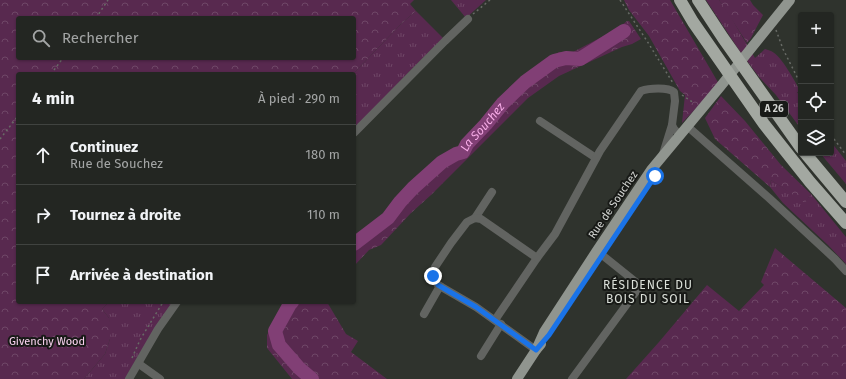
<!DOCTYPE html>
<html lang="fr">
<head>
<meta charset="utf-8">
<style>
	:root { --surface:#232622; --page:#2b2e2a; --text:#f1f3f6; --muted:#a3a5a5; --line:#404340 }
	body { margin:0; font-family:"Fira Sans",sans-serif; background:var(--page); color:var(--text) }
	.controls { position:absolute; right:12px; top:12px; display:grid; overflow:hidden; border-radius:4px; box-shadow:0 1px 3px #0004 }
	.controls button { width:36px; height:36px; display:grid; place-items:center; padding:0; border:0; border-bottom:1px solid var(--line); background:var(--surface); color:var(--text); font:20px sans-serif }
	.stop { position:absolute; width:12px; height:12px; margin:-9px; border:3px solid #1a73e8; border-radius:50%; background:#fff }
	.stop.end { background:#1a73e8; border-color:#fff; box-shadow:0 1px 4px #0008 }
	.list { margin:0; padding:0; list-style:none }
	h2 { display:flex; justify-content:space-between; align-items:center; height:52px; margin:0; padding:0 16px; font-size:17px }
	h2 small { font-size:13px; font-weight:400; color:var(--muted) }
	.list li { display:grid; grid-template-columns:26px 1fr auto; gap:12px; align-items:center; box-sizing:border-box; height:60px; padding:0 16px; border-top:1px solid var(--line) }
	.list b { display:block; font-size:15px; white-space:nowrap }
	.list p { margin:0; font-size:13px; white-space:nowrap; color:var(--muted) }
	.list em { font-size:13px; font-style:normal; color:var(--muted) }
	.icon { flex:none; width:22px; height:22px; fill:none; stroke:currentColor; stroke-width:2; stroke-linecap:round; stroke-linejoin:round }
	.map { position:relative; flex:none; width:846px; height:379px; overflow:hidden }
	.search { position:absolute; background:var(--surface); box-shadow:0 1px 3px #0004; left:16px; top:16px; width:340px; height:44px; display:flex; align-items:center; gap:10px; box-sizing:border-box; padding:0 14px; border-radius:4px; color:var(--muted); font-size:15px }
	.panel { position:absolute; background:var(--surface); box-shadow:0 1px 3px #0004; left:16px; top:72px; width:340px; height:232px; border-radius:4px }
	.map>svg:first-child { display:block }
	.grass { fill:url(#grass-tufts) }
	.forest { fill:url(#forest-crowns); fill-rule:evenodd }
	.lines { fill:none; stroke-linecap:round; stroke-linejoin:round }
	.river { stroke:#813f75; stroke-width:14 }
	.path { stroke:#686b66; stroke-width:1.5; stroke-dasharray:2 3; stroke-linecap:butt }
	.minor { stroke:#626461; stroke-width:8 }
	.major { stroke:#90958f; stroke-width:10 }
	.highway { stroke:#a3a8a1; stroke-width:12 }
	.route { stroke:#1a73e8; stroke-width:5 }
	.labels { text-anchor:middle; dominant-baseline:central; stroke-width:4; stroke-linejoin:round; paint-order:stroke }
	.shield { fill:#181a17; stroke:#9a9c99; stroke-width:1 }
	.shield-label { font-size:10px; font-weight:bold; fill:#d2d4d1 }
	.street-label { font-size:11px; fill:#d2d4d1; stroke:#181a17 }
	.park-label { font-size:11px; fill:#fad3f0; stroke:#181a17 }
	.water-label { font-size:12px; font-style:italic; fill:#f9ade9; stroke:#181a17 }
	.neighbourhood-label { font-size:12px; letter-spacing:1px; fill:#dbe0d9; stroke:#181a17 }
</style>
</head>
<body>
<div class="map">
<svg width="846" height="379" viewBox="0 0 846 379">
	<defs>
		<pattern id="grass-tufts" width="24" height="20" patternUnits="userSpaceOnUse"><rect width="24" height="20" fill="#58294f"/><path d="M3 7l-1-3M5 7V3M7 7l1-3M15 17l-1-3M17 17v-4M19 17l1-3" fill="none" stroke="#6f4767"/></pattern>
		<pattern id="forest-crowns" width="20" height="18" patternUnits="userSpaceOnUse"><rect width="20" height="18" fill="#58294f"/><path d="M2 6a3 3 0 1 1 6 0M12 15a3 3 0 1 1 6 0" fill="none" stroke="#6f4767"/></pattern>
	</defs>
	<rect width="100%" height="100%" fill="#2f332d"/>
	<!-- grass -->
	<g class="grass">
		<path d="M451,0H486L466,18Z"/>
		<path d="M706,0H719L729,14L755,58L765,49C767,50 769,50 771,51C782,56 795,82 801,92H797L801,98V129L776,95L759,77L739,50Z"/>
		<path d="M416,11L443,38L408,73L372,111L354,128V74H353L402,23Z"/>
		<path d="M831,142L846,161V184L820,153H831Z"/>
		<path d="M771,180L805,202L811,194L846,237V264L828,245L783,203L770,187Z"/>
		<path d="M109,302H174L138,356L125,379H84L105,354L110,339L109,318L102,309Z"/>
	</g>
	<!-- forest -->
	<g class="forest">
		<path d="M0,0H414L410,4L416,11L402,23L353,74H18V302H109L102,309L109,318L111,327L110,339L105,354L84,379H0ZM18,18H354V58H18Z"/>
		<path d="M624,0H670L719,84L682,123L685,95L680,91L649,36L629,10Z"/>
		<path d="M719,0H750L753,5L763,15L751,38L747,43Z"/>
		<path d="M627,21H629L641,39L632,44L622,47L559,76L528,98L431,195L411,213L381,245L369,250L354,266V237L360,232L372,227L377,223L390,205L402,196L419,178L459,149L484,121L507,92L523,77L559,52H573L617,29Z"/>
		<path d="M721,96L745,121L781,165L811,194L805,203L771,180L770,187L715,139L705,118Z"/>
		<path d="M775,248L846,308V379H626L659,342L707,285L739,311L764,285L761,282Z"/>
		<path d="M286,302H327L346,334L358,341L351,352L387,379H292L267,348V335Z"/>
	</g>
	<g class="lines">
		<!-- river -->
		<g class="river">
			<path id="s1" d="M354,244L388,218L400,202L413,188L442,162L456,154L463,152L467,144L486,124L503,103L525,82L554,61L566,58L580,59L624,31"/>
			<path d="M292,302L290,304L275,331L279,345L299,368L312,379"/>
		</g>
		<!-- path -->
		<g class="path">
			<path d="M620,0L647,41L673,83"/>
			<path d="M473,14L490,0"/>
			<path d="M96,18L108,0"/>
			<path d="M776,30L783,49L801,85"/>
			<path d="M51,74L63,58"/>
			<path d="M682,95L694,103"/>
			<path d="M831,135L846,155"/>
			<path d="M0,139L18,116"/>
			<path d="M132,358L140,340L163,302"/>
		</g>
		<!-- minor -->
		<g class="minor">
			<path d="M540,121L596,158"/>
			<path d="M687,126L769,198L835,259L846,271"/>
			<path d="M354,133L445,41L468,19"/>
			<path d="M663,154L672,125"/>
			<path d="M475,218L492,192"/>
			<path d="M424,314L440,286"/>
			<path d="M495,320L537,258L555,234L600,151L641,91C649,88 668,87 674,92L675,101L672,125L674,129L680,135"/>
			<path d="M536,350L476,307L438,285L433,276L435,267L451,243L467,222L475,218L481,219L537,258"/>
			<path d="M481,356L501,324"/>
			<path d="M139,364L160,379"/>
			<path d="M129,379L158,329L177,302"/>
			<path d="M572,379L638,289L637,283L602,255L596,252"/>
		</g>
		<!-- major -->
		<g class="major">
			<path d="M536,350L544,332L596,252L651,170L720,87L790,0"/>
			<path d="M517,379L536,350L541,344"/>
		</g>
		<!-- highway -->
		<g class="highway">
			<path d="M680,0L693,22L764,124L810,182L846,223"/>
			<path d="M698,0L723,38L801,148"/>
			<path d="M805,153L846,202"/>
		</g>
	</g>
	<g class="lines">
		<!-- route -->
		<path class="route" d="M433,276L438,285L476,307L536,350L549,335L655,176"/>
	</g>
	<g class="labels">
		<!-- shield labels -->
		<rect class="shield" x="760" y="101" width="28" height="16" rx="3"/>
		<g class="shield-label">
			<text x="774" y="109">A 26</text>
		</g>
		<!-- street labels -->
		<g class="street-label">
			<text transform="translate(613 205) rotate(-56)">Rue de Souchez</text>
		</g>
		<!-- park labels -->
		<g class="park-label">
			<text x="47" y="341">Givenchy Wood</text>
		</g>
		<!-- water labels -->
		<g class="water-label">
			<text stroke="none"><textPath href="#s1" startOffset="176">La Souchez</textPath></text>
		</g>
		<!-- neighbourhood labels -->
		<g class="neighbourhood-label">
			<text x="648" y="285">RÉSIDENCE DU<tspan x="648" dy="14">BOIS DU SOIL</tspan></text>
		</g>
	</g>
</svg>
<div class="controls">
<button>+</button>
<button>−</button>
<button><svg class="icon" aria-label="locate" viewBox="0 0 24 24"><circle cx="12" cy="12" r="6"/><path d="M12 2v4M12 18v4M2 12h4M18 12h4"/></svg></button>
<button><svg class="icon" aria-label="layers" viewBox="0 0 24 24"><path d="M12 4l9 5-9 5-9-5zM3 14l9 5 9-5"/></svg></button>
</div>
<div class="stop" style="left:655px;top:176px"></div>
<div class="stop end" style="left:433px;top:276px"></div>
<div class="search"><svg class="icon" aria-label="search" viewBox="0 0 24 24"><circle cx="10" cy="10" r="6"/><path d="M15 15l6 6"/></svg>Rechercher</div>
<section class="panel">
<h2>4 min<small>À pied · 290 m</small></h2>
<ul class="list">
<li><svg class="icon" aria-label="ahead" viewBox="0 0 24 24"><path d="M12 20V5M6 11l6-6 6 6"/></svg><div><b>Continuez</b><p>Rue de Souchez</p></div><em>180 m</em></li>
<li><svg class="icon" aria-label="right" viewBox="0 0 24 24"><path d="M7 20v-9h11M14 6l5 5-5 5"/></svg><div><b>Tournez à droite</b></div><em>110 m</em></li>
<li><svg class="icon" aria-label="arrive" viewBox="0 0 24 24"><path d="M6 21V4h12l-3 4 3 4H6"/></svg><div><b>Arrivée à destination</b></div></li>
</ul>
</section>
</div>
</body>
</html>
